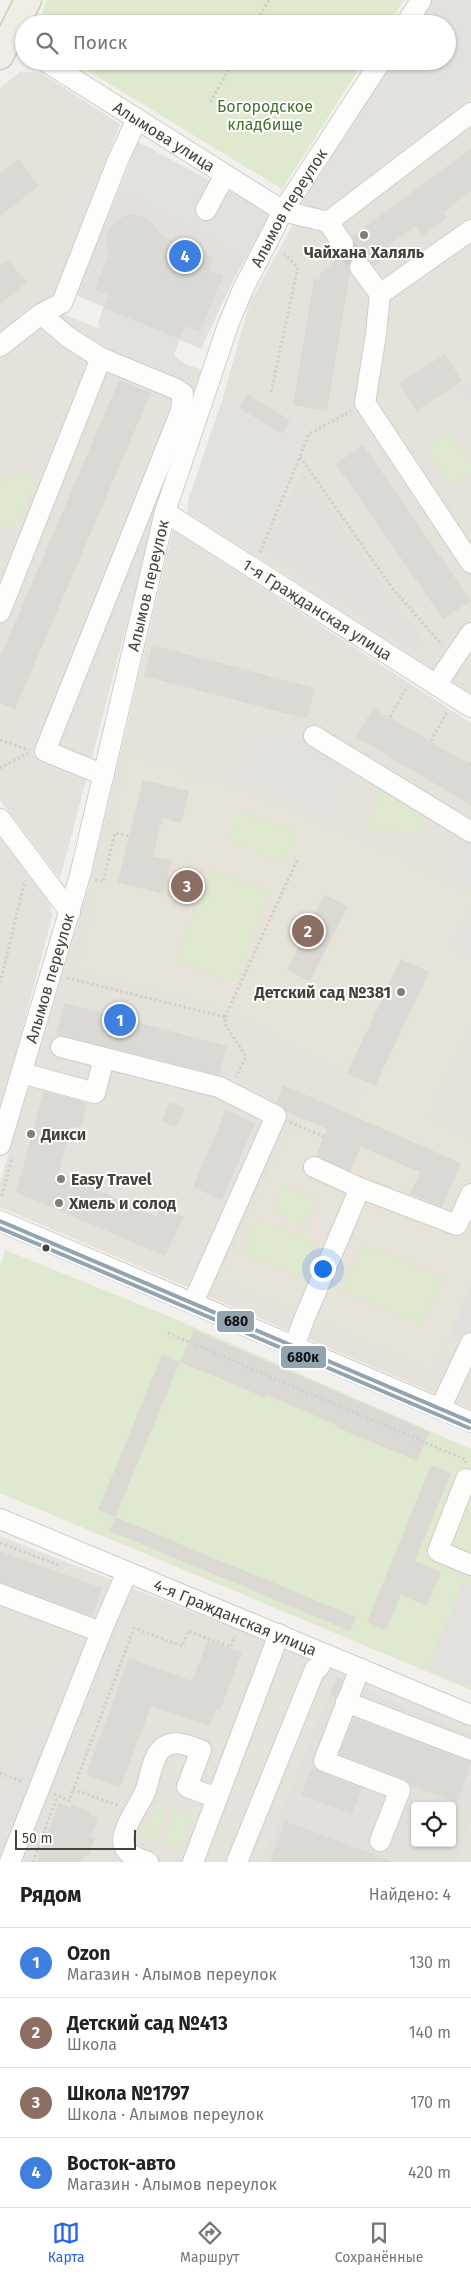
<!DOCTYPE html>
<html lang="ru">
<head>
<meta charset="utf-8">
<style>
	:root { --surface:#fff; --page:#f2f2f2; --text:#222; --muted:#767676; --line:#e0e0e0; --accent:#2563eb }
	body { margin:0; font-family:"Fira Sans",sans-serif; background:var(--page); color:var(--text) }
	.controls { position:absolute; right:15px; bottom:15px; display:grid; overflow:hidden; border-radius:5px; box-shadow:0 1px 4px #0004 }
	.controls button { width:45px; height:45px; display:grid; place-items:center; padding:0; border:0; border-bottom:1px solid var(--line); background:var(--surface); color:var(--text); font:25px sans-serif }
	.scale { position:absolute; left:15px; bottom:12px; width:121px; box-sizing:border-box; padding-left:5px; border:2px solid #474239; border-top:0; font-size:14px; line-height:18px; white-space:nowrap; color:#474239; -webkit-text-stroke:4px #fff; paint-order:stroke }
	.you { position:absolute; left:322px; top:1268px; width:18px; height:18px; margin:-12px; border:4px solid #fff; border-radius:50%; background:#1a73e8; box-shadow:0 0 0 8px #1a73e833 }
	.badge { display:grid; place-items:center; width:32px; height:32px; border-radius:50%; background:var(--accent); color:#fff; font-size:16px; font-weight:700 }
	.pin { position:absolute; translate:-50% -50%; border:2px solid #fff; box-shadow:0 1px 5px #0006 }
	.list { margin:0; padding:0; list-style:none }
	h2 { display:flex; justify-content:space-between; align-items:center; height:65px; margin:0; padding:0 20px; font-size:21px }
	h2 small { font-size:16px; font-weight:400; color:var(--muted) }
	.list li { display:grid; grid-template-columns:32px 1fr auto; gap:15px; align-items:center; box-sizing:border-box; height:70px; padding:0 20px; border-top:1px solid var(--line) }
	.list b { display:block; font-size:19px; white-space:nowrap }
	.list p { margin:0; font-size:16px; white-space:nowrap; color:var(--muted) }
	.list em { font-size:16px; font-style:normal; color:var(--muted) }
	.icon { flex:none; width:28px; height:28px; fill:none; stroke:currentColor; stroke-width:2; stroke-linecap:round; stroke-linejoin:round }
	.map { position:relative; flex:none; width:471px; height:1862px; overflow:hidden }
	.search { position:absolute; background:var(--surface); box-shadow:0 1px 4px #0004; left:15px; right:15px; top:15px; height:55px; display:flex; align-items:center; gap:12px; box-sizing:border-box; padding:0 18px; border-radius:28px; color:var(--muted); font-size:19px }
	.sheet { height:345px; background:var(--surface) }
	nav { display:flex; justify-content:space-around; align-items:center; box-sizing:border-box; height:70px; border-top:1px solid var(--line); background:var(--surface); font-size:14px; color:var(--muted) }
	nav a { display:grid; justify-items:center; gap:2px }
	nav .on { color:var(--accent) }
	.map>svg:first-child { display:block }
	.residential { fill:#e5e2db; fill-rule:evenodd }
	.industrial { fill:#e3e0dc; fill-rule:evenodd }
	.education { fill:#e7e3d8 }
	.green { fill:#dee9cf }
	.parking { fill:#e3e1dd }
	.building { fill:#dbd9d4 }
	.lines { fill:none; stroke-linecap:round; stroke-linejoin:round }
	.minor-tunnel { stroke:#d0cdc8; stroke-width:20; stroke-dasharray:20 10; stroke-linecap:butt }
	.minor-casing { stroke:#cfceca; stroke-width:22 }
	.major-casing { stroke:#d2ccbc; stroke-width:29 }
	.path { stroke:#d2d0cb; stroke-width:3; stroke-dasharray:2.5 2.5; stroke-linecap:butt }
	.minor { stroke:#fdfdfc; stroke-width:20 }
	.major { stroke:#f0ede5; stroke-width:26 }
	.bus-1-casing { stroke:#fff; stroke-width:8 }
	.bus-2-casing { stroke:#fff; stroke-width:8 }
	.bus-1 { stroke:#91a4b0; stroke-width:4 }
	.bus-2 { stroke:#91a4b0; stroke-width:4 }
	.poi-dot { fill:#837f78; stroke:#fff; stroke-width:2 }
	.bus-dot { fill:#474239; stroke:#fff; stroke-width:2 }
	.labels { text-anchor:middle; dominant-baseline:central; stroke-width:4; stroke-linejoin:round; paint-order:stroke }
	.park-label { font-size:16px; fill:#467430; stroke:#fff }
	.street-label { font-size:16px; fill:#474239; stroke:#fff }
	.poi-label { font-size:16px; font-weight:bold; fill:#474239; stroke:#fff; text-anchor:start }
	.line-badge { stroke:#fff; stroke-width:2 }
	.pale-badge-label { font-size:14px; text-anchor:middle; font-weight:bold; fill:#111 }
</style>
</head>
<body>
<div class="map">
<svg width="471" height="1862" viewBox="0 0 471 1862">
	<rect width="100%" height="100%" fill="#f2f0ec"/>
	<!-- residential -->
	<g class="residential">
		<path d="M429,0H471V694L188,513V501L222,401L250,302L290,230L302,196L390,61H447V24H414Z"/>
		<path d="M21,71L43,74L120,124L49,308L206,372L157,509L60,879L0,800V88Z"/>
		<path d="M173,530L471,723V1409L0,1207V1182L90,882Z"/>
		<path d="M0,836L46,894L51,906L52,917L0,1114Z"/>
		<path d="M0,1536L471,1722V1862H0ZM415,1806H452V1843H415Z"/>
	</g>
	<!-- industrial -->
	<g class="industrial">
		<path d="M138,142L270,213L233,281L201,349L76,295Z"/>
		<path d="M471,379V407L457,389Z"/>
		<path d="M303,472L424,642L420,655L264,552Z"/>
		<path d="M471,1286V1328L465,1342L449,1335Z"/>
		<path d="M337,1677L471,1735V1816L455,1862H261ZM415,1806H452V1843H415Z"/>
	</g>
	<!-- education -->
	<path class="education" d="M129,754L188,772L187,776L203,781L205,776L309,816L396,854L471,894V910L450,948L471,960V1024L429,1119L471,1137V1221L469,1226L471,1227V1286L433,1372L218,1280L296,1116L274,1107L283,1085L349,1115L365,1081L302,1052L221,1009L76,972Z"/>
	<!-- green -->
	<g class="green">
		<path d="M47,0H404L388,24H37Z"/>
		<path d="M72,61H364L282,189Z"/>
		<path d="M449,430L471,464V473L452,486L425,446Z"/>
		<path d="M15,472L36,481L13,531L0,522V484Z"/>
		<path d="M380,791L424,813L416,834L366,828Z"/>
		<path d="M240,810L297,833L285,863L227,840Z"/>
		<path d="M210,869L269,891L235,982L176,960Z"/>
		<path d="M283,1186L317,1200L306,1226L273,1212Z"/>
		<path d="M258,1219L314,1242L300,1276L244,1253Z"/>
		<path d="M363,1243L442,1278L421,1325L342,1290Z"/>
		<path d="M5,1250L166,1315L471,1449V1690L0,1493V1268Z"/>
		<path d="M158,1802L169,1806L155,1842L140,1837Z"/>
		<path d="M175,1808L193,1815L180,1851L162,1845Z"/>
	</g>
	<!-- parking -->
	<g class="parking">
		<path d="M437,0H471V93L317,212L306,202L397,61H447V24H422Z"/>
		<path d="M138,142L270,213L245,259L119,190Z"/>
		<path d="M103,308L180,339L174,355L192,371L187,384L109,350L98,323Z"/>
		<path d="M222,401L283,438L292,419L304,432L255,546L188,501Z"/>
		<path d="M136,543L145,547L69,743L42,733Z"/>
		<path d="M262,727L348,762L328,813L241,780Z"/>
		<path d="M467,853L471,855V889L454,879Z"/>
		<path d="M471,927V953L460,947Z"/>
		<path d="M464,1580L471,1583V1687L427,1669Z"/>
		<path d="M109,1594L130,1602L26,1862H3L4,1859L0,1857V1835L12,1840L16,1830L0,1823V1820L36,1729L52,1735Z"/>
	</g>
	<!-- building -->
	<g class="building">
		<path d="M471,149V191L443,212L447,218L422,236L415,227L389,245L394,252L374,266L364,256L358,255L349,262L348,268L350,274L327,411L293,405L314,279L319,280L320,274L335,261L329,253L333,251L343,256L350,253L355,244L352,236Z"/>
		<path d="M19,159L39,186L0,216V173Z"/>
		<path d="M135,214L150,220L162,236L214,258L209,270L223,276L200,332L185,326L180,339L103,308L109,295L94,290L109,255L106,242L108,231L115,222L124,216Z"/>
		<path d="M9,261L27,283L0,304V265Z"/>
		<path d="M445,354L462,381L416,411L399,383Z"/>
		<path d="M119,380L151,393L15,709L0,703V658Z"/>
		<path d="M247,394L290,420L282,434L239,408Z"/>
		<path d="M363,445L471,601L443,619L336,464Z"/>
		<path d="M152,645L315,688L307,719L144,676Z"/>
		<path d="M373,708L471,765V805L356,737Z"/>
		<path d="M143,780L189,791L181,823L162,818L153,857L172,860L163,894L118,882Z"/>
		<path d="M324,895L348,906L310,981L287,970Z"/>
		<path d="M401,959L429,972L375,1086L347,1073Z"/>
		<path d="M64,1003L227,1046L219,1075L56,1034Z"/>
		<path d="M283,1085L461,1163L442,1207L410,1194L420,1172L361,1147L350,1171L316,1156L327,1129L287,1112L276,1103Z"/>
		<path d="M44,1091L87,1103L81,1127L71,1126L59,1172L157,1217L161,1207L184,1217L165,1256L16,1192Z"/>
		<path d="M170,1102L185,1108L176,1127L162,1121Z"/>
		<path d="M226,1110L255,1123L222,1200L193,1187Z"/>
		<path d="M194,1330L430,1432L417,1461L336,1427L337,1425L267,1395L266,1398L180,1362Z"/>
		<path d="M162,1355L180,1362L115,1517L98,1510Z"/>
		<path d="M431,1465L451,1473L415,1561L441,1572L427,1606L401,1595L386,1630L367,1622Z"/>
		<path d="M115,1517L356,1617L350,1631L110,1531Z"/>
		<path d="M0,1551L102,1588L92,1616L0,1582Z"/>
		<path d="M208,1640L242,1653L220,1710L216,1709L209,1726L151,1706L120,1788L86,1775L129,1658L192,1681Z"/>
		<path d="M337,1677L343,1680L335,1697L330,1695Z"/>
		<path d="M354,1718L471,1762L457,1803L410,1785L404,1779L339,1754Z"/>
		<path d="M312,1767L320,1772L362,1788L352,1814L301,1795Z"/>
		<path d="M59,1803L70,1807L71,1804L90,1812L89,1814L98,1818L91,1837L95,1838L88,1857L84,1855L81,1862H37Z"/>
		<path d="M285,1821L391,1861L390,1862H270Z"/>
	</g>
	<g class="lines">
		<!-- minor-tunnel -->
		<path class="minor-tunnel" d="M343,244L360,267"/>
		<!-- minor casing -->
		<g class="minor-casing">
			<g id="minor">
				<path d="M406,24L421,0"/>
				<path id="s1" d="M45,61L283,211L328,222L471,113"/>
				<path d="M206,210L225,175"/>
				<path d="M328,222L343,244"/>
				<path d="M471,230L380,294L376,334L365,403L471,563"/>
				<path d="M360,267L380,294"/>
				<path d="M41,314L68,337L101,358L176,389L183,394L181,411L45,751L104,775"/>
				<path d="M0,346L41,314L62,303L118,160L137,119"/>
				<path id="s2" d="M165,512L471,707"/>
				<path d="M0,612L101,358"/>
				<path d="M436,685L471,633"/>
				<path d="M314,736L471,832"/>
				<path d="M0,819L70,912"/>
				<path d="M61,1047L219,1087L276,1116L193,1303"/>
				<path d="M22,1073L95,1093L104,1058"/>
				<path id="s3" d="M0,1145L80,875L165,512L228,325L243,289L283,211L381,61"/>
				<path d="M360,1188L457,1225L471,1194"/>
				<path d="M0,1221L471,1422"/>
				<path d="M294,1347L305,1317L360,1188L314,1167"/>
				<path d="M440,1409L471,1343"/>
				<path d="M466,1479L438,1551L471,1565"/>
				<path id="s4" d="M0,1519L471,1715"/>
				<path d="M0,1594L101,1632"/>
				<path d="M360,1668L324,1761L400,1790L380,1841"/>
				<path d="M346,1702L471,1750"/>
				<path d="M10,1862L101,1632L127,1572"/>
				<path d="M148,1862C138,1858 124,1855 123,1841C123,1828 139,1805 145,1792C150,1780 152,1754 164,1747C176,1739 188,1746 201,1750L187,1787L217,1798"/>
				<path d="M193,1862L279,1634"/>
				<path d="M237,1862L315,1669L319,1667L325,1654"/>
			</g>
		</g>
		<!-- major casing -->
		<g class="major-casing">
			<path id="major" d="M0,56L28,0"/>
		</g>
		<!-- path -->
		<g class="path">
			<path d="M255,24L269,0"/>
			<path d="M210,102L234,61"/>
			<path d="M271,392L298,267L282,252"/>
			<path d="M300,457L393,589L442,645"/>
			<path d="M260,553L309,434L351,411"/>
			<path d="M390,717L407,686"/>
			<path d="M0,740L29,750"/>
			<path d="M431,741L447,712"/>
			<path d="M470,765L471,763"/>
			<path d="M0,768L28,753"/>
			<path d="M95,880L103,882L115,833L129,836"/>
			<path d="M67,978L225,1017V1024L246,1056L236,1077"/>
			<path d="M0,983L25,880"/>
			<path d="M225,1017L298,858"/>
			<path d="M290,1122L324,1137"/>
			<path d="M2,1196L12,1157"/>
			<path d="M168,1333L466,1460V1463"/>
			<path d="M0,1543L59,1565"/>
			<path d="M0,1773L23,1782"/>
			<path d="M73,1789L120,1806"/>
			<path d="M54,1794L69,1801L134,1628L182,1646L188,1631L231,1647L235,1636"/>
			<path d="M33,1862L57,1797"/>
		</g>
		<!-- minor -->
		<use href="#minor" class="minor"/>
		<!-- major -->
		<use href="#major" class="major"/>
		<!-- bus-1 casing -->
		<g class="bus-1-casing">
			<path id="bus-1" d="M0,1221L471,1422"/>
		</g>
		<!-- bus-2 casing -->
		<g class="bus-2-casing">
			<path id="bus-2" d="M0,1228L469,1428"/>
		</g>
		<!-- bus-1 -->
		<use href="#bus-1" class="bus-1"/>
		<!-- bus-2 -->
		<use href="#bus-2" class="bus-2"/>
	</g>
	<!-- markers -->
	<g class="poi-dot">
		<circle cx="364" cy="235" r="5"/>
		<circle cx="401" cy="992" r="5"/>
		<circle cx="31" cy="1134" r="5"/>
		<circle cx="61" cy="1179" r="5"/>
		<circle cx="59" cy="1203" r="5"/>
	</g>
	<circle class="bus-dot" cx="46" cy="1248" r="4.5"/>
	<g class="labels">
		<!-- park labels -->
		<g class="park-label">
			<text x="265" y="106">Богородское<tspan x="265" dy="18">кладбище</tspan></text>
		</g>
		<!-- street labels -->
		<g class="street-label">
			<text stroke="none"><textPath href="#s1" startOffset="141">Алымова улица</textPath></text>
			<text stroke="none"><textPath href="#s3" startOffset="984">Алымов переулок</textPath></text>
			<text stroke="none"><textPath href="#s3" startOffset="579">Алымов переулок</textPath></text>
			<text stroke="none"><textPath href="#s2" startOffset="181">1-я Гражданская улица</textPath></text>
			<text stroke="none"><textPath href="#s3" startOffset="174">Алымов переулок</textPath></text>
			<text stroke="none"><textPath href="#s4" startOffset="255">4-я Гражданская улица</textPath></text>
		</g>
		<!-- poi labels -->
		<g class="poi-label">
			<text x="364" y="252" text-anchor="middle">Чайхана Халяль</text>
			<text x="391" y="992" text-anchor="end">Детский сад №381</text>
			<text x="41" y="1134">Дикси</text>
			<text x="71" y="1179">Easy Travel</text>
			<text x="69" y="1203">Хмель и солод</text>
		</g>
	</g>
	<g class="line-badge">
		<rect x="216" y="1310" width="39" height="23" rx="5" fill="#91a4b0"/>
		<rect x="280" y="1345" width="47" height="24" rx="5" fill="#91a4b0"/>
	</g>
	<g class="pale-badge-label">
		<text x="236" y="1326">680</text>
		<text x="303" y="1362">680к</text>
	</g>
</svg>
<div class="controls">
<button><svg class="icon" aria-label="locate" viewBox="0 0 24 24"><circle cx="12" cy="12" r="6"/><path d="M12 2v4M12 18v4M2 12h4M18 12h4"/></svg></button>
</div>
<div class="scale">50 m</div>
<div class="you"></div>
<div class="pin badge" style="left:120px;top:1020px;background:#3f7fe0">1</div>
<div class="pin badge" style="left:308px;top:931px;background:#8d6e63">2</div>
<div class="pin badge" style="left:187px;top:886px;background:#8d6e63">3</div>
<div class="pin badge" style="left:185px;top:256px;background:#3f7fe0">4</div>
<div class="search"><svg class="icon" aria-label="search" viewBox="0 0 24 24"><circle cx="10" cy="10" r="6"/><path d="M15 15l6 6"/></svg>Поиск</div>
</div>
<section class="sheet">
<h2>Рядом<small>Найдено: 4</small></h2>
<ul class="list">
<li><span class="badge" style="background:#3f7fe0">1</span><div><b>Ozon</b><p>Магазин · Алымов переулок</p></div><em>130 m</em></li>
<li><span class="badge" style="background:#8d6e63">2</span><div><b>Детский сад №413</b><p>Школа</p></div><em>140 m</em></li>
<li><span class="badge" style="background:#8d6e63">3</span><div><b>Школа №1797</b><p>Школа · Алымов переулок</p></div><em>170 m</em></li>
<li><span class="badge" style="background:#3f7fe0">4</span><div><b>Восток-авто</b><p>Магазин · Алымов переулок</p></div><em>420 m</em></li>
</ul>
</section>
<nav>
<a class="on"><svg class="icon" aria-label="map" viewBox="0 0 24 24"><path d="M3 6l6-2 6 2 6-2v14l-6 2-6-2-6 2zM9 4v14M15 6v14"/></svg>Карта</a>
<a><svg class="icon" aria-label="directions" viewBox="0 0 24 24"><path d="M12 3l9 9-9 9-9-9zM9 14v-3h6M13 9l2 2-2 2"/></svg>Маршрут</a>
<a><svg class="icon" aria-label="saved" viewBox="0 0 24 24"><path d="M7 4h10v16l-5-4-5 4z"/></svg>Сохранённые</a>
</nav>
</body>
</html>
